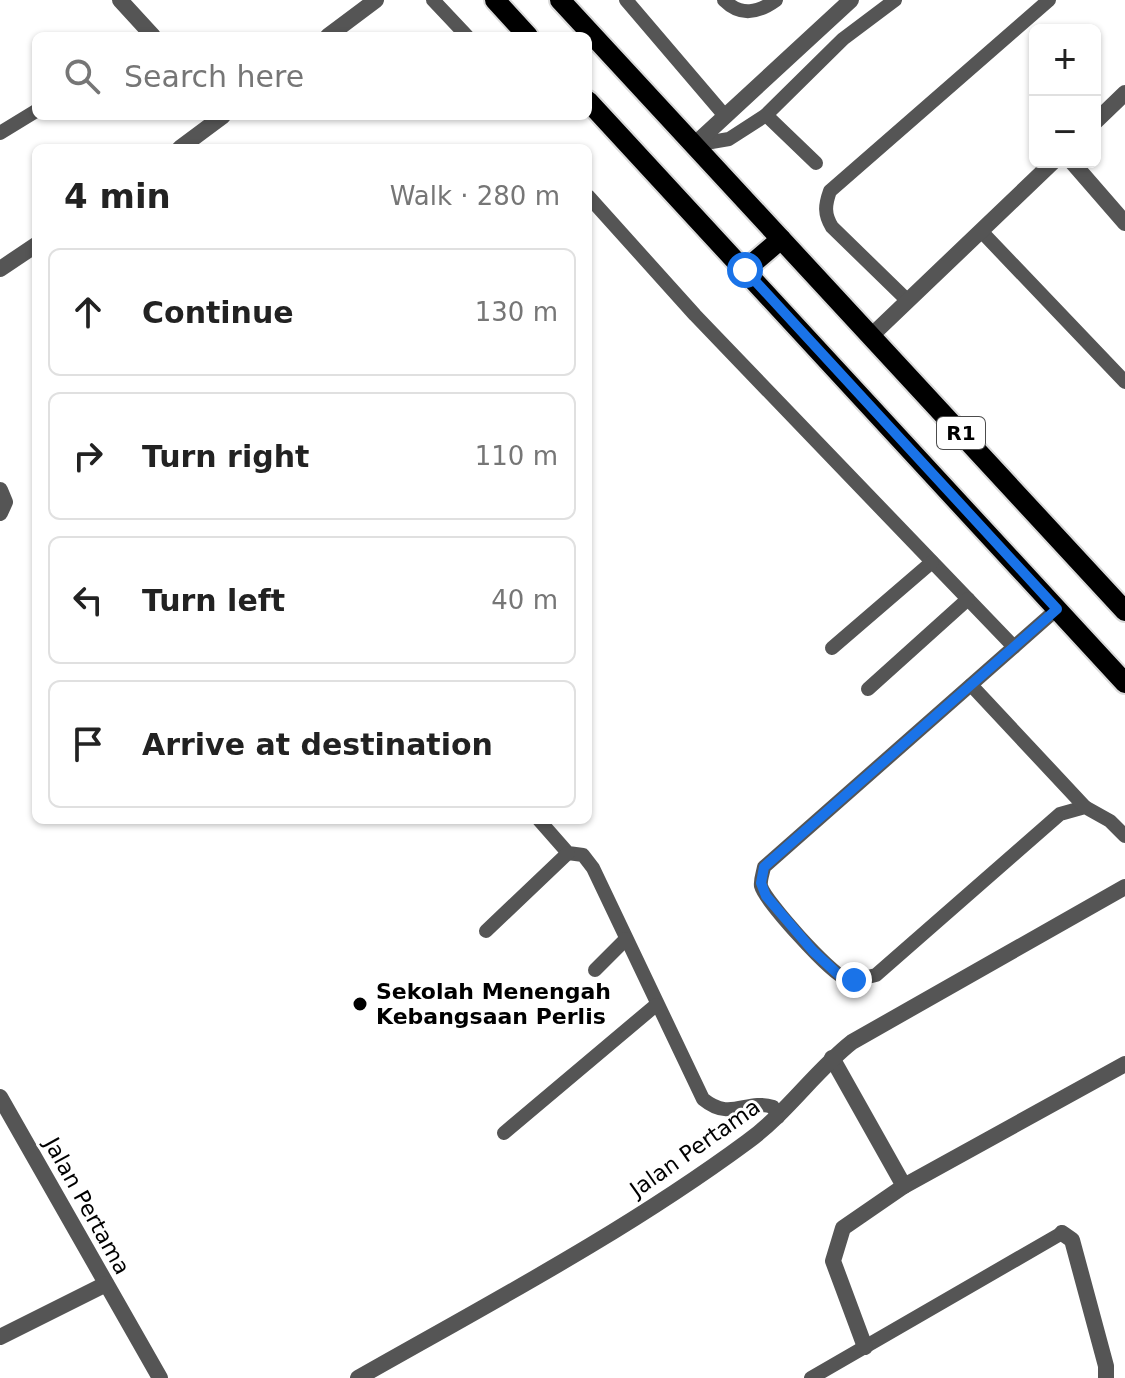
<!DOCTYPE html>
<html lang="en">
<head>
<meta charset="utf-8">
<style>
	:root { --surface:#fff; --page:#f6f6f6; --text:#222; --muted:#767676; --line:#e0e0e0 }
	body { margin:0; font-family:"DejaVu Sans",sans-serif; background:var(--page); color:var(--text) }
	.controls { position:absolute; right:24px; top:24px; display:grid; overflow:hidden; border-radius:12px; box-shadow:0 2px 6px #0004 }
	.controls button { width:72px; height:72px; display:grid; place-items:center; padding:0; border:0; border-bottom:2px solid var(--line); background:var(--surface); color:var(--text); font:40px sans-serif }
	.stop { position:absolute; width:24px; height:24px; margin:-18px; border:6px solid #1a73e8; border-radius:50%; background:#fff }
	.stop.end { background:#1a73e8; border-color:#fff; box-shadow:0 2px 8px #0008 }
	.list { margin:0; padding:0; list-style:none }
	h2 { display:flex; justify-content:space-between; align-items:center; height:104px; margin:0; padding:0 32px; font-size:34px }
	h2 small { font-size:26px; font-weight:400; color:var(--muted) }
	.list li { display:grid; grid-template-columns:52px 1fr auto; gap:24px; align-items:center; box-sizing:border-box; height:128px; margin:0 16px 16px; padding:0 16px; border:2px solid var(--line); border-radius:12px }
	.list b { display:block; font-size:30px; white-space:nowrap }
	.list em { font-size:26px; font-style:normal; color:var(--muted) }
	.icon { flex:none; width:44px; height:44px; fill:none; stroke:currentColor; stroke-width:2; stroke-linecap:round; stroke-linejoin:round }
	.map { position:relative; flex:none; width:1125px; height:1378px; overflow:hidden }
	.search { position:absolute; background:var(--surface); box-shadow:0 2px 6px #0004; left:32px; top:32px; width:560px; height:88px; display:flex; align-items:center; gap:20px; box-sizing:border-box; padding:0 28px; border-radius:12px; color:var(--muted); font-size:30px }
	.panel { position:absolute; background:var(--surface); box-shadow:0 2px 6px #0004; left:32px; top:144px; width:560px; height:680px; border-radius:12px }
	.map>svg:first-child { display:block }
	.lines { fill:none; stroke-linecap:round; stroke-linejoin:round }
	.primary-casing { stroke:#dbdbdb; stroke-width:24 }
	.lane { stroke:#555; stroke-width:14 }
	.street { stroke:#555; stroke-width:16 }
	.primary { stroke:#000; stroke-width:20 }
	.route { stroke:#1a73e8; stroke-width:10 }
	.poi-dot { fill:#000; stroke:#fff; stroke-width:3 }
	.labels { text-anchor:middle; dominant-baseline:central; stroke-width:6; stroke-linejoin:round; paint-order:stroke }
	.shield { fill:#fff; stroke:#4c4c4c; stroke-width:2 }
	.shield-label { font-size:20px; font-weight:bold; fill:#000 }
	.poi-label { font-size:22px; font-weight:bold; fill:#000; stroke:#fff; text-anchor:start }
	.street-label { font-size:22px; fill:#000; stroke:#fff }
</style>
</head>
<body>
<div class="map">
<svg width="1125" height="1378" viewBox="0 0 1125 1378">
	<rect width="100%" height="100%" fill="#fff"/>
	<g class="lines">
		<!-- primary casing -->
		<g class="primary-casing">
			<g id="primary">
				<path d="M495,0L528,36"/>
				<path d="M560,0L1125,611"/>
				<path d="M588,101L1125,683"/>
				<path d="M745,270L781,239"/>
			</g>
		</g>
		<!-- lane -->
		<g class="lane">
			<path d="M433,0L467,36"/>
			<path d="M626,0L725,116"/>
			<path d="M724,0C741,17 758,13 776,0"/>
			<path d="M766,115L816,163"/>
			<path d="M0,133L36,111"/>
			<path d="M694,145L729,139L766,115L843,39L895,0"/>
			<path d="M588,196L695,315L1014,647"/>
			<path d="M981,231L1125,382"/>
			<path d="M908,301L832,227C824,214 825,205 830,191L1049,0"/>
			<path d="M1057,609L764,867C763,873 760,880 761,886C765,901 831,974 845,978C856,982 866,977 876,975L1060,814L1085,807L1110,821L1125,836"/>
			<path d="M832,648L932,562"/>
			<path d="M971,685L1085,807"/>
			<path d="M868,689L968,599"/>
			<path d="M539,820L568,853L583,855L593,868L703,1099C731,1122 746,1098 773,1107L778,1117"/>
			<path d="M486,931L568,853"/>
			<path d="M595,970L626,939"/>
			<path d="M504,1133L656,1005"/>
			<path d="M811,1378L1062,1233"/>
		</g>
		<!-- street -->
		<g class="street">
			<path d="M120,0L153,36"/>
			<path d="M328,36L376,0"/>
			<path d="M1095,122L1125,93"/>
			<path d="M694,145L851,0"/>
			<path d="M180,148L223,116"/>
			<path d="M1072,162L1125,223"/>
			<path d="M0,269L36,245"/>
			<path d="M871,336L1053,162"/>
			<path d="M0,490L5,502L0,513"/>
			<path d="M832,1058L904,1186"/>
			<path d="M0,1097L160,1378"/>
			<path d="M1062,1233L1072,1240L1106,1366V1378"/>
			<path d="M0,1337L106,1284"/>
			<path d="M865,1347L833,1261L843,1228L904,1186L1125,1064"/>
			<path d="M358,1378C490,1303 625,1232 747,1142C787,1113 814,1072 852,1042L1125,887"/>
		</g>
		<!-- primary -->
		<use href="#primary" class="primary"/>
	</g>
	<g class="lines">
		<!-- route -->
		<path class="route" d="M745,270L1057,609L764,867L761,883L766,896L813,951L841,977L854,980"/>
	</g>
	<!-- markers -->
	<circle class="poi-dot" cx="360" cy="1004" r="8"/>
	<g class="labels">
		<!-- shield labels -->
		<rect class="shield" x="937" y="417" width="48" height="32" rx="6"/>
		<g class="shield-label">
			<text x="961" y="433">R1</text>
		</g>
		<!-- poi labels -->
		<g class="poi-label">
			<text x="376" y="991">Sekolah Menengah<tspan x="376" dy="25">Kebangsaan Perlis</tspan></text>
		</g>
		<!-- street labels -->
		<g class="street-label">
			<text transform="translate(695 1148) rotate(-35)">Jalan Pertama</text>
			<text transform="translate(87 1206) rotate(61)">Jalan Pertama</text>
		</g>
	</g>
</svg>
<div class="controls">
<button>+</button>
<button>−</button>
</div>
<div class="stop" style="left:745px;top:270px"></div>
<div class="stop end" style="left:854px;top:980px"></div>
<div class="search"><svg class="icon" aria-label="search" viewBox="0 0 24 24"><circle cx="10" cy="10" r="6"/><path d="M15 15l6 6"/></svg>Search here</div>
<section class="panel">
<h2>4 min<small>Walk · 280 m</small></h2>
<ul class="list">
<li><svg class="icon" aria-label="ahead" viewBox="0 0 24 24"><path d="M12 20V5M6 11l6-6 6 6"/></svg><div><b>Continue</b></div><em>130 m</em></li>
<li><svg class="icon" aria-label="right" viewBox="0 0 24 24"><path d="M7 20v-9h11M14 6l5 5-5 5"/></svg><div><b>Turn right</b></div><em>110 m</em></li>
<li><svg class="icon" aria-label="left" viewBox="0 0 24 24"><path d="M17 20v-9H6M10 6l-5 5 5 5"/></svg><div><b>Turn left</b></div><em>40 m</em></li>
<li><svg class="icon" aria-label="arrive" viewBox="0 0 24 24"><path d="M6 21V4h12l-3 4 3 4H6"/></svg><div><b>Arrive at destination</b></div></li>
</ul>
</section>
</div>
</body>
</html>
